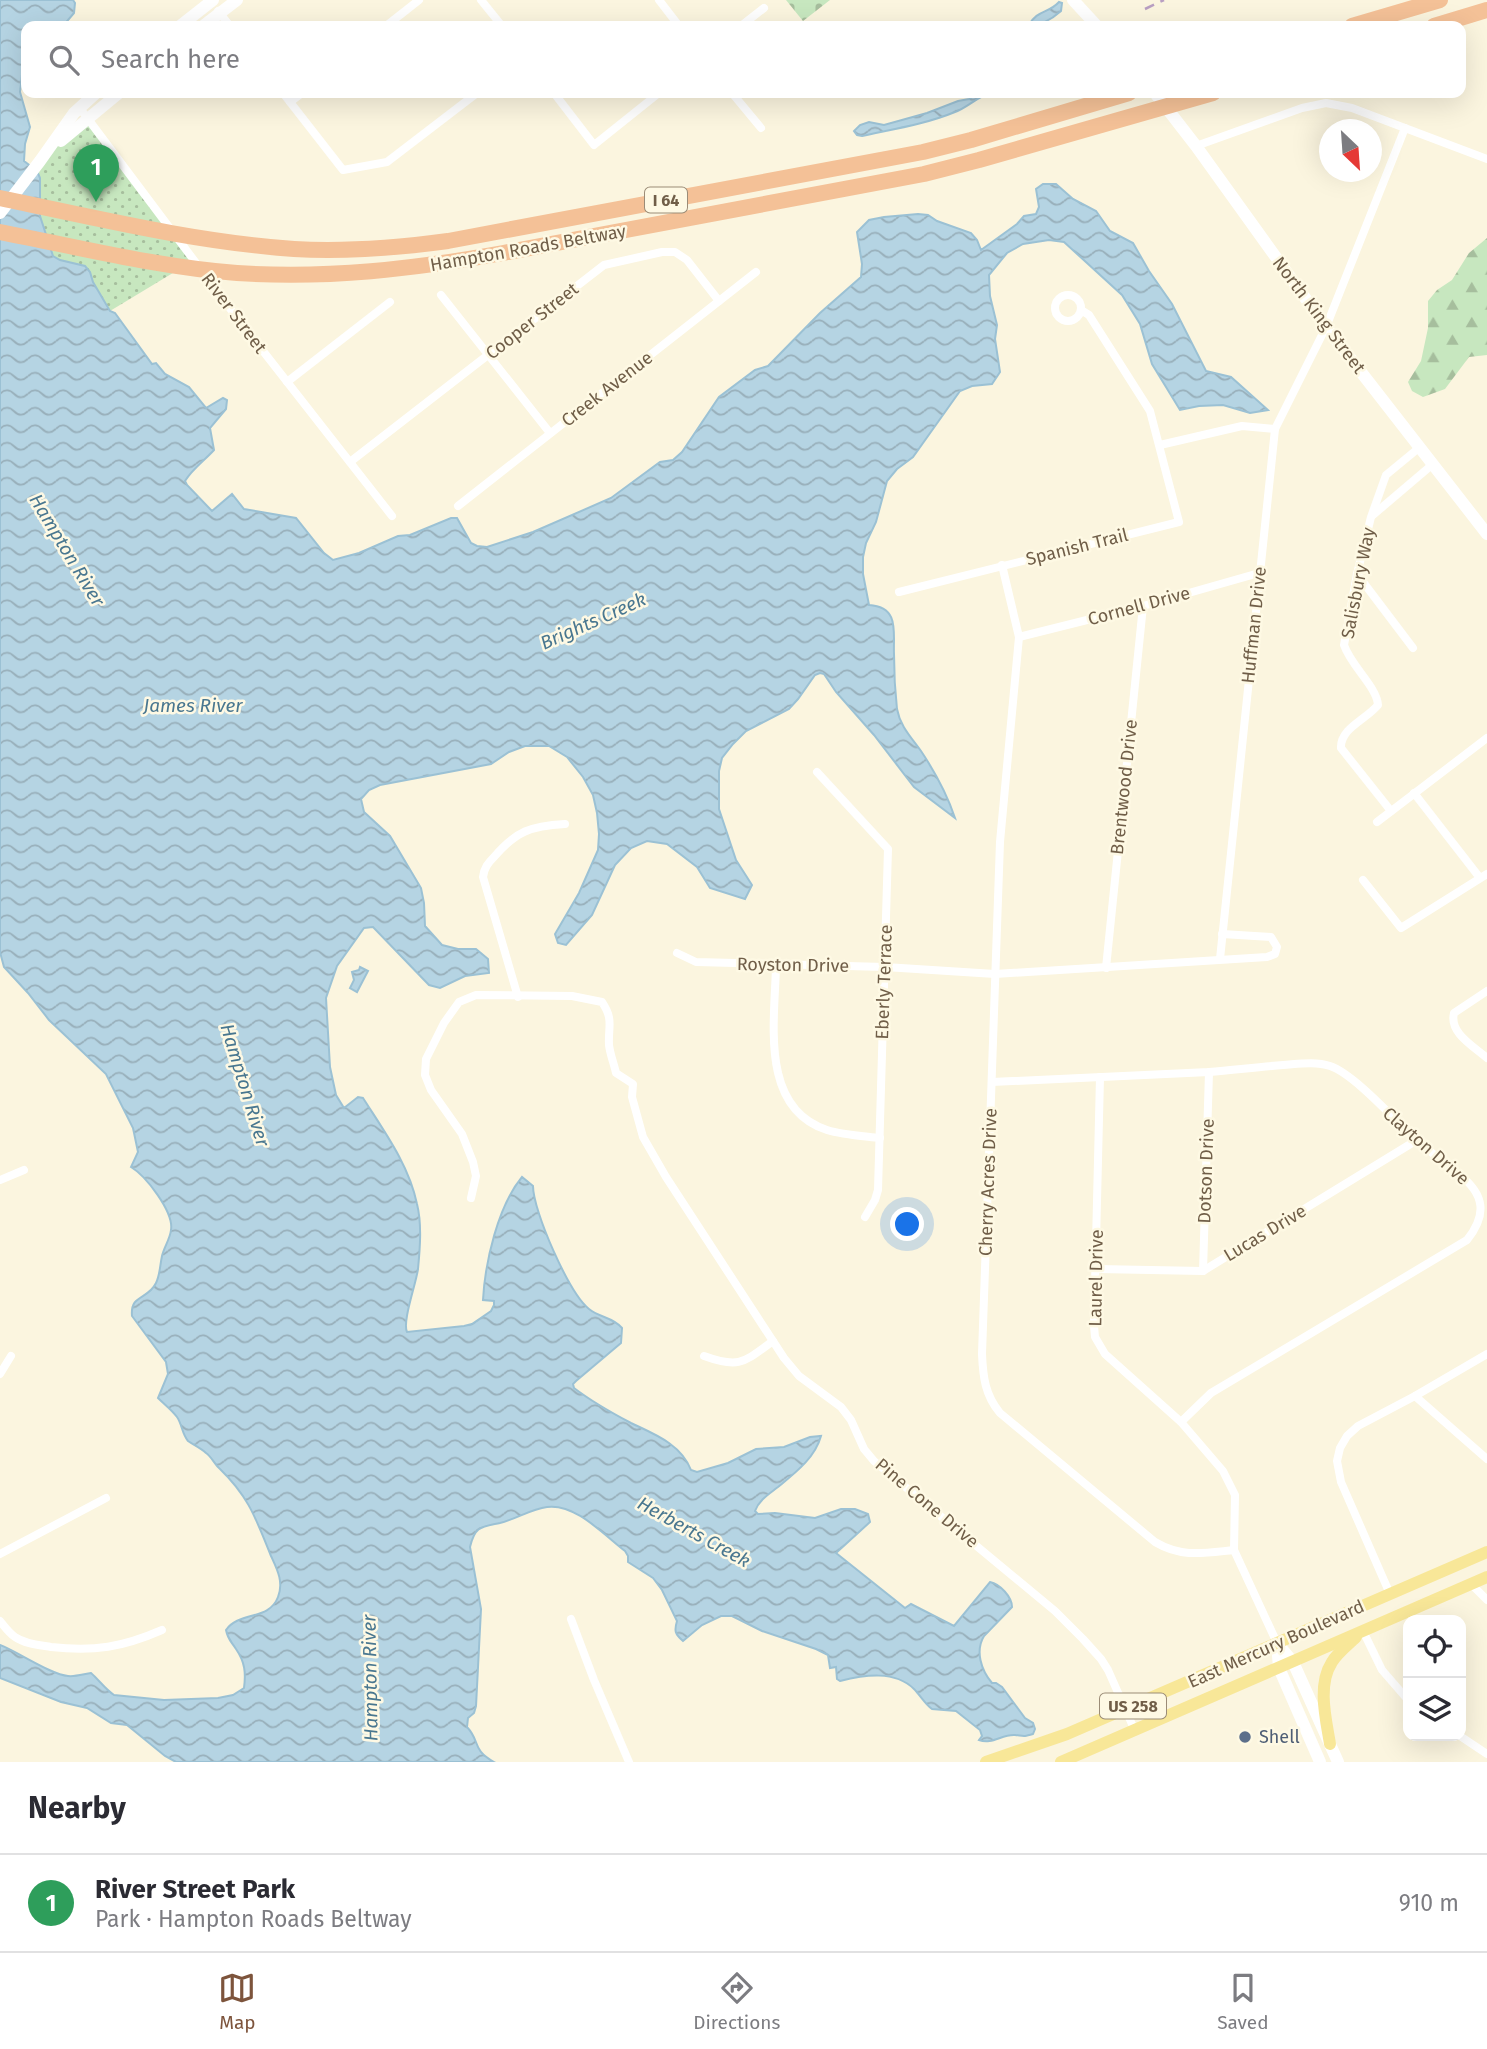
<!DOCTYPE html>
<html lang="en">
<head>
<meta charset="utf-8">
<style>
	:root { --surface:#fff; --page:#f2f2f3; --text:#2b2b33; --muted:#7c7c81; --line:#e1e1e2; --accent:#7d543c }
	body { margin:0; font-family:"Fira Sans",sans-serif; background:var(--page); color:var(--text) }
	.controls { position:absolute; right:21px; bottom:21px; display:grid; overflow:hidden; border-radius:14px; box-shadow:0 7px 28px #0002 }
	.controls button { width:63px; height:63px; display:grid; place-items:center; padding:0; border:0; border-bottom:2px solid var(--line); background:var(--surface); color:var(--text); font:35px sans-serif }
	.compass { position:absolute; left:1319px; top:119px; width:63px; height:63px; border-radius:50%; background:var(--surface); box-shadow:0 7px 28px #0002; rotate:155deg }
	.you { position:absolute; left:908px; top:1225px; width:24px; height:24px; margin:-18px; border:5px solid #fff; border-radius:50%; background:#1a73e8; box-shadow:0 0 0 10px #1a73e833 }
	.badge { display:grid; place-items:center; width:46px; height:46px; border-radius:50%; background:var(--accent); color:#fff; font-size:23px; font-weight:700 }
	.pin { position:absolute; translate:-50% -58px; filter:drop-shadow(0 2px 4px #0008) }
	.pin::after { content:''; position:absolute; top:37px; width:24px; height:21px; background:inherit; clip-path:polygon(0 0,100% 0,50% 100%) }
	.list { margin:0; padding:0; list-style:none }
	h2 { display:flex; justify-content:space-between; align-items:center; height:91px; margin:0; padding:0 28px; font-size:30px }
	h2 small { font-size:23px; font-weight:400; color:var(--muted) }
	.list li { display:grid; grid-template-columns:46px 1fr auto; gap:21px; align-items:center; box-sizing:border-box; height:98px; padding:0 28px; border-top:2px solid var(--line) }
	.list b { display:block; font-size:26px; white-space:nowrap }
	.list p { margin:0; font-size:23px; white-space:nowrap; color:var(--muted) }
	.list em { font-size:23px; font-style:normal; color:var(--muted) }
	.icon { flex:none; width:38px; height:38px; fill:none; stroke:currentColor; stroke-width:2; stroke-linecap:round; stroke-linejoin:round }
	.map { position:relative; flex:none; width:1487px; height:1762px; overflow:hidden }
	.search { position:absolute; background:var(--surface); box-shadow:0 7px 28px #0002; left:21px; right:21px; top:21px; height:77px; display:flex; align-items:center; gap:18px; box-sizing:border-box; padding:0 24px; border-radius:14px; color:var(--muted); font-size:26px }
	.sheet { height:189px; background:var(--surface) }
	nav { display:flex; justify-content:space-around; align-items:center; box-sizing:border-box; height:98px; border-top:2px solid var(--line); background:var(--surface); font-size:19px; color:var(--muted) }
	nav a { display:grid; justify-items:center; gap:4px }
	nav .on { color:var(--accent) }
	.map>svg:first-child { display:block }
	.forest { fill:url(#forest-firs) }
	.cemetery { fill:url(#cemetery-stones) }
	.park { fill:url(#park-dots) }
	.water { fill:url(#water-waves); stroke:#9bc1d4; stroke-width:2 }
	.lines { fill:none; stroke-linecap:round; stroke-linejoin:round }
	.street { stroke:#fff; stroke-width:8 }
	.secondary { stroke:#fff; stroke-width:12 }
	.primary { stroke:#f8e798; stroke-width:12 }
	.highway { stroke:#f4c197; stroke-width:16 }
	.rail { stroke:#b99fc2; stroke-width:2.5; stroke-dasharray:10 7; stroke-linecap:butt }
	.service-dot { fill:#5c6f8a; stroke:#fef9e4; stroke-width:2.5 }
	.labels { text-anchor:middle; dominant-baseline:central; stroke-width:5; stroke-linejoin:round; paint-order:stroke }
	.shield { fill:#fef9e4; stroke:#9b8c77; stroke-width:2 }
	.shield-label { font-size:16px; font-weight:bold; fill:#705e48 }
	.street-label { font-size:18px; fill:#705e48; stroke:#fef9e4 }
	.service-label { font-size:18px; fill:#4e5e75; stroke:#fef9e4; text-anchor:start }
	.water-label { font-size:19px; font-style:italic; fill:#497790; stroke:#fef9e4 }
</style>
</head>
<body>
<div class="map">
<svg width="1487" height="1762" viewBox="0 0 1487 1762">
	<defs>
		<pattern id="forest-firs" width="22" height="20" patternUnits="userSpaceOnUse" patternTransform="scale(1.75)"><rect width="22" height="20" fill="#c7e7bf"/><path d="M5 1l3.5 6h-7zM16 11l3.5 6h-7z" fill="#a6be9d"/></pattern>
		<pattern id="cemetery-stones" width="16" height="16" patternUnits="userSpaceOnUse" patternTransform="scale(1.75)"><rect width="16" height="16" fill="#c7e7bf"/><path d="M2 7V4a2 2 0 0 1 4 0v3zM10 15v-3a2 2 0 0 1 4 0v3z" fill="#a6be9d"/></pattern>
		<pattern id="park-dots" width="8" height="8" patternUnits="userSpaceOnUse" patternTransform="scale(1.75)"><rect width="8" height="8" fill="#c7e7bf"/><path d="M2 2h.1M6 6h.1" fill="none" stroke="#a6be9d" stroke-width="1.8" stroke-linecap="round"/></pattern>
		<pattern id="water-waves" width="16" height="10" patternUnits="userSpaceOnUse" patternTransform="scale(1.75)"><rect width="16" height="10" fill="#b5d4e3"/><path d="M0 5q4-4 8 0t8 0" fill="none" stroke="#98afba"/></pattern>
	</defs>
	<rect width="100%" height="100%" fill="#fbf5df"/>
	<!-- forest -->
	<path class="forest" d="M1487,238V355L1469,357L1445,389L1423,397L1412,391L1408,382L1421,361L1428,328V301L1437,290L1452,280L1469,253Z"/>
	<!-- cemetery -->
	<path class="cemetery" d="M786,0H830L803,21Z"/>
	<!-- park -->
	<path class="park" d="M87,117L196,259L110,311L93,282L90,272L85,266L60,260L53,256L41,224L40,178L37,171L52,151Z"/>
	<!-- water -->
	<g class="water">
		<path d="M0,0H73L75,3L74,13L63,26H26V62L22,75L20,92L30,127L25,144L24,161L37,171L40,178V216L53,256L60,260L85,266L90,272L93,282L110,311L115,313L152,364L156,363L165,374L189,387L206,408L223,398L227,400L226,409L210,428L214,450C205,460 192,469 185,481L187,485L212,511L232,494L244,509L296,518L324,553L333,560L359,553L398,536L410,535L451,518H457L471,543L477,546L487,547L533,532L611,498L660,462L673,460L682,452L719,397L755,370L768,366L820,313L861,277L862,264L857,232L869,220L884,217L918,214L928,215L937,221L971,233L977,240L981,250L1017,224L1024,216L1036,214L1039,207L1036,189L1043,184H1056L1073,199L1096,211L1110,231L1133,243L1149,271L1172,304L1206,371L1231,377L1268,410L1250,413L1223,405L1199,406L1180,410L1152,364L1140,324L1122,295L1064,242L1049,240L1023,244L1007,253L989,275L990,296L997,325L995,339L1000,372L992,384L972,386L960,391L913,457L897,469L887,481L876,522L866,543L863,557V574L869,605C900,607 893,632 894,654C894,672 895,691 897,709C900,726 911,737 921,751C935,772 947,794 955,818L914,787L874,735L836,692L824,674L820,673L815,675L798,699L789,709L746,731L733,744L722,758L719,771V809L736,860L752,885L745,899L710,888L697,867L667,844L647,841L631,848L615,865L592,915L566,945L558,943L555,934L579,893L598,850L599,834L597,813L593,795L583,777L567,757L549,746H525L509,752L491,764L380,785L369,790L361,799L364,812L390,836L421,888L424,903L425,926L442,945L458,949H476L488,959L489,973L465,976L440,988L429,985L373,927L364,928L337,966L326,998L330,1067L336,1095L344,1108L358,1097L363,1098C384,1131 409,1165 417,1204C422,1224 420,1248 418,1269C416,1284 402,1322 407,1332L464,1326L472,1324L491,1311L494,1305V1301L483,1300C485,1262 498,1206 522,1177L533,1186C533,1211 569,1293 589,1309C600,1318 613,1317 622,1328L621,1343L576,1381L573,1384L574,1388C591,1401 612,1413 631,1423C654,1434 681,1444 691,1470L697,1472L728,1463L756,1449L784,1447L810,1437L821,1436C815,1458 795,1473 778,1487C769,1494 759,1500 755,1511L758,1514L775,1513L815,1518L841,1509H855L868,1514L870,1522L836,1553L905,1608L911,1604L954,1626L990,1582C1000,1584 1012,1597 1012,1607L984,1636C975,1651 981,1670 992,1683H996L1002,1687L1025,1718L1033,1723L1035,1729L1033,1734C1023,1737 1024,1736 1015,1735C1002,1734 992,1745 979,1740L982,1736L980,1730L956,1711L932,1709C925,1704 920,1695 914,1689C895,1670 864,1675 840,1681L837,1679L836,1667L830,1668L828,1655L816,1649L762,1631L732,1616H721L702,1625L683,1641C675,1634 674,1631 677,1621L662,1590L653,1578L628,1562V1556L625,1551C604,1535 575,1503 547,1507C531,1509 516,1519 500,1523C481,1527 475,1526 470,1547L481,1609L476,1706L474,1713L468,1718L467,1727C481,1742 471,1749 494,1762H176L165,1756L127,1725L111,1723L87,1708L61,1702L0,1678V1645C18,1652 52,1675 68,1676C75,1677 84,1674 91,1673C99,1680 105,1689 114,1695L164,1700L218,1698L233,1695L244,1688C246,1673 245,1662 236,1649C231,1641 228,1640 226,1630C239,1611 269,1621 278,1597C284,1582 277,1569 271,1556C256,1519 249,1497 220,1469C214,1464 212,1457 206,1453C201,1448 194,1445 188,1441C182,1434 182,1424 177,1417C172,1410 164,1404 158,1398L168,1374L166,1362L132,1316C130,1294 148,1300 156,1283C160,1275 160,1265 162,1256C164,1247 170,1239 171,1230C174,1212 146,1176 131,1167L138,1152L133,1128L106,1074L49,1020L28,993L4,967L0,952Z"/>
		<path d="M1059,2L1062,3L1061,11C1052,19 1040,26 1028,26C1038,9 1048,14 1059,2Z"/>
		<path d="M977,93H990C977,97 968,107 955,112C926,124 894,129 862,136L857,135L854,131L860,125L869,122L884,125L927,113L958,101L969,99Z"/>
		<path d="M360,967L368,971L357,992L350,988L354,980L352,972L359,970Z"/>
	</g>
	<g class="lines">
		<!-- street -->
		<g class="street">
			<path d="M481,0L502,26"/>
			<path d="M659,0L679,26"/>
			<path d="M218,11L230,26"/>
			<path d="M386,26L419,0"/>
			<path d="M741,26L764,8"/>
			<path d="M283,93L343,170L387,162L477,93"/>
			<path d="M554,93L594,145L659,93"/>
			<path d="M732,93L761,128"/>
			<path d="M290,102L302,93"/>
			<path d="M79,107L238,319L392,516"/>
			<path d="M1196,146L1302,108L1326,103L1352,108L1487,159"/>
			<circle cx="1068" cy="308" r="13"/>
			<path d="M441,295L550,433"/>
			<path d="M287,382L390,302"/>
			<path d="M1160,445L1242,426L1275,429"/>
			<path d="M350,462L604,265L662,252H675L687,260L719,301"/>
			<path d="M458,506L756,272"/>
			<path d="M1373,515L1433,464"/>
			<path d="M1002,565L1019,637L1000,842L982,1354C983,1377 985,1395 1000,1413L1155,1542C1182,1558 1204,1553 1234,1550"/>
			<path d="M1357,574L1413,648"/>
			<path d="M899,592L1179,522L1150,411L1089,315L1081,310"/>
			<path d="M1019,637L1143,606L1259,573"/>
			<path d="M817,772L888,849L878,1190L875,1200L865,1217"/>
			<path d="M1414,793L1480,878"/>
			<path d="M1391,811L1341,748C1340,728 1367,719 1378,705C1377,687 1351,666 1344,645L1357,574L1371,517L1386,475L1420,447"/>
			<path d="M1377,822L1487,738"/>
			<path d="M1363,880L1401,928L1487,874"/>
			<path d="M677,953L696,962L885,967L995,974L1267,957L1275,954L1277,947L1271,937L1222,934"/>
			<path d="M1220,959L1275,429L1326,327L1405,128"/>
			<path d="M776,965C775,1020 759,1108 827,1130C843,1135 863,1136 880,1138"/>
			<path d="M1106,968L1143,606"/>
			<path d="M1487,991L1454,1013C1449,1033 1473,1046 1487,1058"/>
			<path d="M518,997L483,877C484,868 488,863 494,857C516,831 531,826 565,824"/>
			<path d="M1100,1077L1094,1326L1095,1337L1105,1354L1181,1422L1223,1471L1235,1495L1234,1550L1277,1643"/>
			<path d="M992,1082C1064,1079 1136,1076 1209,1072C1233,1070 1258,1067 1283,1065C1298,1064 1315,1061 1330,1066C1354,1074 1394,1119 1414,1138C1429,1151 1445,1163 1460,1175C1485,1195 1487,1215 1467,1240L1211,1393L1181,1422"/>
			<path d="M0,1180L24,1170"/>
			<path d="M471,1198L476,1176L473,1162L462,1134L431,1090L425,1075L426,1059L444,1023L459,1002L476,995L572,996L602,1002C614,1020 608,1026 609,1045C610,1054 614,1064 616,1073L633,1084L632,1097L643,1137L666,1177L784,1358L799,1376L841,1407L851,1420L864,1449L874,1461L1055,1611L1083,1639L1101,1659L1108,1670L1135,1731"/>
			<path d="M1097,1269L1203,1271L1417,1140"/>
			<path d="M1203,1271L1209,1072"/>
			<path d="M704,1356C740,1369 744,1362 773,1341"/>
			<path d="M0,1374L11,1356"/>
			<path d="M1415,1396L1487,1459"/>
			<path d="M0,1554L106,1498"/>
			<path d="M1471,1584L1487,1600"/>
			<path d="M1390,1594L1341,1482L1337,1461L1340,1448L1347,1436L1358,1426L1415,1396L1487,1354"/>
			<path d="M571,1619L594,1680L629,1762"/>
			<path d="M0,1621C4,1626 9,1633 15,1637C25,1644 39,1645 51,1647C94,1652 123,1647 162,1630"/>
			<path d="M1363,1631L1382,1670L1408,1700"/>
			<path d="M1460,1736L1487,1754"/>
		</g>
		<!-- secondary -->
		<g class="secondary">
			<path d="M1073,0L1097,26"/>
			<path d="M180,26L213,0"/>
			<path d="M203,26L237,0"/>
			<path d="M1155,93L1196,146L1326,327L1487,534"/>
			<path d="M61,141L119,93"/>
			<path d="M0,213L40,161L74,113L96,93"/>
			<path d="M1277,1643L1293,1662L1338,1762"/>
			<path d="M1277,1643L1279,1668L1320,1762"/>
		</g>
		<!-- primary -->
		<g class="primary">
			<path d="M1330,1744C1326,1719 1317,1685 1332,1662C1338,1652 1348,1645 1356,1637"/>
			<path d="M986,1762L1067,1734L1487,1552"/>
			<path d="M1061,1762L1487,1577"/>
		</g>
		<!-- highway -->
		<g class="highway">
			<path d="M1352,26L1440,0"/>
			<path d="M1434,26L1487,10"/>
			<path d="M0,198C97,218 195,242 294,249C345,252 396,248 448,241L923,152L971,140L1129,93"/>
			<path d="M0,232C78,247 157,267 237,273C328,279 414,269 503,253L924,174L979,160L1213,93"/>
		</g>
		<!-- rail -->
		<path class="rail" d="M1145,9L1164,0"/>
	</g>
	<!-- markers -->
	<circle class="service-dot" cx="1245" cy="1737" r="7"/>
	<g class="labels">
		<!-- shield labels -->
		<g class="shield">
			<rect x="645" y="187.5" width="42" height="25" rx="5"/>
			<rect x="1100" y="1693.5" width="66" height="25" rx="5"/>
		</g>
		<g class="shield-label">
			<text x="666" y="200">I 64</text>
			<text x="1133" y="1706">US 258</text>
		</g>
		<!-- street labels -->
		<g class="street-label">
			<text transform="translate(528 248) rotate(-10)">Hampton Roads Beltway</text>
			<text transform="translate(234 313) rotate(53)">River Street</text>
			<text transform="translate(1319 315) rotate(53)">North King Street</text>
			<text transform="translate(532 321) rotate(-38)">Cooper Street</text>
			<text transform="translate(607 389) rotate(-38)">Creek Avenue</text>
			<text transform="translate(1077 547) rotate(-14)">Spanish Trail</text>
			<text transform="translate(1358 583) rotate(-79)">Salisbury Way</text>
			<text transform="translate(1139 606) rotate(-15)">Cornell Drive</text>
			<text transform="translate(1254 625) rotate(-84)">Huffman Drive</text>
			<text transform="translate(1124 787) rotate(-84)">Brentwood Drive</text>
			<text transform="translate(793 965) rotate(1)">Royston Drive</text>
			<text transform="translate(884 982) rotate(-88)">Eberly Terrace</text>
			<text transform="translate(1426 1146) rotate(41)">Clayton Drive</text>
			<text transform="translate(1206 1171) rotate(-88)">Dotson Drive</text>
			<text transform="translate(988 1182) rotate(-88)">Cherry Acres Drive</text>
			<text transform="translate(1265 1233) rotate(-31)">Lucas Drive</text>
			<text transform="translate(1096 1278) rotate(-89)">Laurel Drive</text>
			<text transform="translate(927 1503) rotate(40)">Pine Cone Drive</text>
			<text transform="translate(1276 1644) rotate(-24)">East Mercury Boulevard</text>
		</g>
		<!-- service labels -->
		<g class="service-label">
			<text x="1259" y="1737">Shell</text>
		</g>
		<!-- water labels -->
		<g class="water-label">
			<text transform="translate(67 550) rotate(59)">Hampton River</text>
			<text transform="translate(593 621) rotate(-24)">Brights Creek</text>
			<text x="193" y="705">James River</text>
			<text transform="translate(245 1085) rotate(73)">Hampton River</text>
			<text transform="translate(694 1532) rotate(29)">Herberts Creek</text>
			<text transform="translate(370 1678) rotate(-91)">Hampton River</text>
		</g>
	</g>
</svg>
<div class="controls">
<button><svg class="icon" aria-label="locate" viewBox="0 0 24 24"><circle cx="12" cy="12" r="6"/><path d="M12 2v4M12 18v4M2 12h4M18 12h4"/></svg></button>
<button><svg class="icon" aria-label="layers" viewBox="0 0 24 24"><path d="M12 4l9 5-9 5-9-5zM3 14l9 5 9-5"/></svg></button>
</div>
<svg class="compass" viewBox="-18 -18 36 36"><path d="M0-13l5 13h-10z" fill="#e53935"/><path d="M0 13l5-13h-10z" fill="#7c7c81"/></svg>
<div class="you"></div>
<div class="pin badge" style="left:96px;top:202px;background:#2e9e5b">1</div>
<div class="search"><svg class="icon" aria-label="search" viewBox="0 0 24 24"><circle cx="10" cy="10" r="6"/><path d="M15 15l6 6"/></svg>Search here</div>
</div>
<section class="sheet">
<h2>Nearby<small></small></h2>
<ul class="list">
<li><span class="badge" style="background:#2e9e5b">1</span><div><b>River Street Park</b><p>Park · Hampton Roads Beltway</p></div><em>910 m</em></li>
</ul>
</section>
<nav>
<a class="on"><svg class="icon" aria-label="map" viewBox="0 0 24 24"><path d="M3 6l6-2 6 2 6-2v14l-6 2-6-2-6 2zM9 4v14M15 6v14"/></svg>Map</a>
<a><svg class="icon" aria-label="directions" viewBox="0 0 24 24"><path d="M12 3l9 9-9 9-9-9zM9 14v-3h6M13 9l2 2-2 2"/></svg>Directions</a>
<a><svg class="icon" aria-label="saved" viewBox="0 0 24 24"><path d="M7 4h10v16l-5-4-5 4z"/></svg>Saved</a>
</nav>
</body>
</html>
